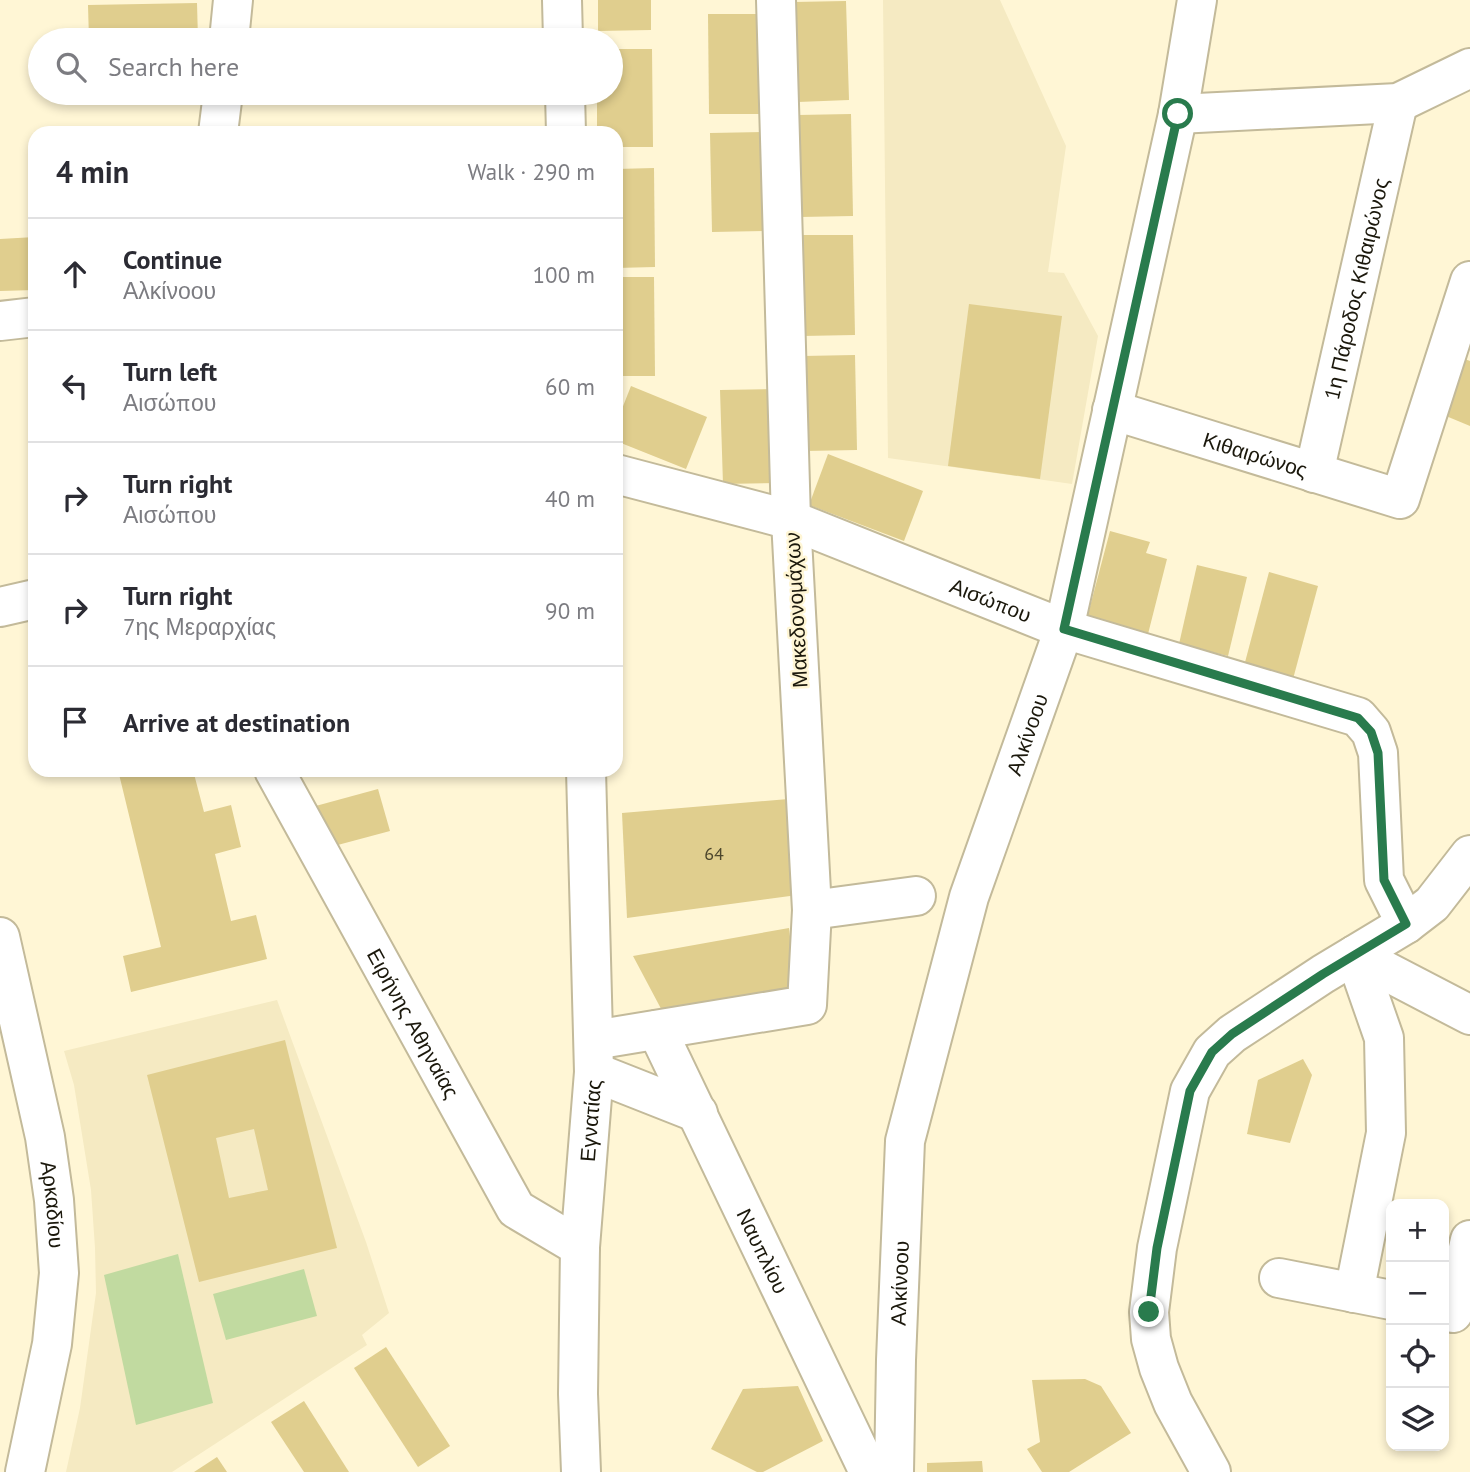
<!DOCTYPE html>
<html lang="en">
<head>
<meta charset="utf-8">
<style>
	:root { --surface:#fff; --page:#f7f7f7; --text:#2b2b33; --muted:#7c7c81; --line:#e1e1e2 }
	body { margin:0; font-family:"PT Sans",sans-serif; background:var(--page); color:var(--text) }
	.controls { position:absolute; right:21px; bottom:21px; display:grid; overflow:hidden; border-radius:14px; box-shadow:0 4px 10px #0003 }
	.controls button { width:63px; height:63px; display:grid; place-items:center; padding:0; border:0; border-bottom:2px solid var(--line); background:var(--surface); color:var(--text); font:35px sans-serif }
	.stop { position:absolute; width:21px; height:21px; margin:-16px; border:5px solid #297b4d; border-radius:50%; background:#fff }
	.stop.end { background:#297b4d; border-color:#fff; box-shadow:0 2px 7px #0008 }
	.list { margin:0; padding:0; list-style:none }
	h2 { display:flex; justify-content:space-between; align-items:center; height:91px; margin:0; padding:0 28px; font-size:30px }
	h2 small { font-size:23px; font-weight:400; color:var(--muted) }
	.list li { display:grid; grid-template-columns:46px 1fr auto; gap:21px; align-items:center; box-sizing:border-box; height:112px; padding:0 28px; border-top:2px solid var(--line) }
	.list b { display:block; font-size:26px; white-space:nowrap }
	.list p { margin:0; font-size:23px; white-space:nowrap; color:var(--muted) }
	.list em { font-size:23px; font-style:normal; color:var(--muted) }
	.icon { flex:none; width:38px; height:38px; fill:none; stroke:currentColor; stroke-width:2; stroke-linecap:round; stroke-linejoin:round }
	.map { position:relative; flex:none; width:1470px; height:1472px; overflow:hidden }
	.search { position:absolute; background:var(--surface); box-shadow:0 4px 10px #0003; left:28px; top:28px; width:595px; height:77px; display:flex; align-items:center; gap:18px; box-sizing:border-box; padding:0 24px; border-radius:38px; color:var(--muted); font-size:26px }
	.panel { position:absolute; background:var(--surface); box-shadow:0 4px 10px #0003; left:28px; top:126px; width:595px; height:651px; border-radius:21px }
	.map>svg:first-child { display:block }
	.built { fill:#f5eac2 }
	.garden { fill:#c1daa0 }
	.building { fill:#e0ce8e; fill-rule:evenodd }
	.lines { fill:none; stroke-linecap:round; stroke-linejoin:round }
	.street-casing { stroke:#c3ba9a; stroke-width:42 }
	.primary-casing { stroke:#c3ba9a; stroke-width:42 }
	.street { stroke:#fff; stroke-width:38 }
	.primary { stroke:#fff; stroke-width:38 }
	.route { stroke:#297b4d; stroke-width:9 }
	.labels { text-anchor:middle; dominant-baseline:central; stroke-width:5; stroke-linejoin:round; paint-order:stroke }
	.number-label { font-size:18px; fill:#4c462c }
	.street-label { font-size:21px; fill:#1b180c; stroke:#fff6d5 }
</style>
</head>
<body>
<div class="map">
<svg width="1470" height="1472" viewBox="0 0 1470 1472">
	<rect width="100%" height="100%" fill="#fff6d5"/>
	<!-- built -->
	<g class="built">
		<path d="M883,0H1000L1066,146L1048,272L1064,273L1098,336L1072,484L888,458Z"/>
		<path d="M277,1000L366,1242L389,1313L362,1335L367,1345L172,1472H66L80,1408L96,1293L95,1248L91,1190L74,1085L64,1051Z"/>
	</g>
	<!-- garden -->
	<g class="garden">
		<path d="M178,1254L213,1403L136,1425L104,1275Z"/>
		<path d="M304,1269L317,1316L226,1340L213,1294Z"/>
	</g>
	<!-- building -->
	<g class="building">
		<path d="M598,0H651V30L598,31Z"/>
		<path d="M846,1L849,100L798,102L794,2Z"/>
		<path d="M197,3L198,40H89L88,5Z"/>
		<path d="M708,14H760L761,114H709Z"/>
		<path d="M611,49H652L653,147H616V133H597V93H611Z"/>
		<path d="M851,114L853,216L800,217L798,115Z"/>
		<path d="M763,132L764,231L712,232L710,133Z"/>
		<path d="M654,168L655,267L616,268V169Z"/>
		<path d="M800,235H853L855,335L802,336Z"/>
		<path d="M35,237V290L0,291V239Z"/>
		<path d="M616,277H654L655,376H616Z"/>
		<path d="M969,304L1062,316L1040,479L948,466Z"/>
		<path d="M855,355L857,450L805,451L803,356Z"/>
		<path d="M1457,356L1470,361V426L1434,411Z"/>
		<path d="M631,386L707,417L686,469L616,441V424Z"/>
		<path d="M778,389L781,483L723,484L720,390Z"/>
		<path d="M828,454L923,491L904,541L809,505Z"/>
		<path d="M1110,531L1150,542L1146,553L1167,559L1148,634L1087,618Z"/>
		<path d="M1197,565L1247,577L1228,656L1179,644Z"/>
		<path d="M1269,572L1318,586L1293,679L1244,666Z"/>
		<path d="M118,770H193L204,812L231,805L241,847L215,854L231,921L256,915L267,959L131,992L123,956L161,947Z"/>
		<path d="M378,789L390,831L334,846L312,807Z"/>
		<path d="M800,798L805,894L627,918L622,813Z"/>
		<path d="M789,928L797,995L667,1020L633,956Z"/>
		<path d="M285,1040L337,1248L199,1282L147,1075ZM254,1129L268,1190L229,1198L216,1138Z"/>
		<path d="M1303,1059L1312,1075L1290,1143L1247,1134L1258,1080Z"/>
		<path d="M386,1347L450,1446L418,1467L354,1368Z"/>
		<path d="M1085,1379L1101,1386L1131,1433L1069,1472H1042L1027,1449L1040,1442L1032,1380Z"/>
		<path d="M798,1386L823,1441L763,1472H757L711,1449L743,1389Z"/>
		<path d="M304,1401L349,1472H304L271,1422Z"/>
		<path d="M217,1457L227,1472H194Z"/>
		<path d="M982,1461L983,1472H927V1463Z"/>
	</g>
	<g class="lines">
		<!-- street casing -->
		<g class="street-casing">
			<g id="street">
				<path d="M562,0L563,40"/>
				<path d="M229,40L233,0"/>
				<path d="M565,93L566,133"/>
				<path d="M1178,114L1398,103L1470,68"/>
				<path d="M218,133L223,93"/>
				<path d="M0,321L35,317"/>
				<path id="s1" d="M1112,410L1400,499L1470,281"/>
				<path id="s2" d="M1314,473L1398,103"/>
				<path id="s3" d="M616,474L791,520L1064,629L1358,717L1371,732L1378,753L1384,880L1406,924"/>
				<path d="M0,607L35,599"/>
				<path id="s4" d="M274,770L516,1209L580,1247"/>
				<path d="M812,910L916,896"/>
				<path id="s5" d="M0,937L45,1137L54,1200L59,1273L52,1344L25,1472"/>
				<path d="M1355,955L1470,1015"/>
				<path id="s6" d="M657,1030L869,1472"/>
				<path d="M594,1040L807,1005L812,910L791,520L776,0"/>
				<path d="M594,1072L698,1113"/>
				<path d="M1279,1278L1391,1300"/>
				<path d="M1354,1293L1386,1133L1384,1038L1355,955"/>
				<path d="M1453,1313L1470,1240"/>
				<path id="s7" d="M581,1472L578,1394L580,1247L594,1072L586,770"/>
				<path id="s8" d="M894,1472L896,1360L905,1141L969,897L1064,629L1178,114L1197,0"/>
			</g>
		</g>
		<!-- primary casing -->
		<g class="primary-casing">
			<path id="primary" d="M1211,1472L1173,1403L1159,1368L1151,1339L1149,1312L1157,1248L1190,1091L1212,1052L1232,1034L1323,974L1406,924L1432,904L1470,855"/>
		</g>
		<!-- street -->
		<use href="#street" class="street"/>
		<!-- primary -->
		<use href="#primary" class="primary"/>
	</g>
	<g class="lines">
		<!-- route -->
		<path class="route" d="M1149,1312L1157,1248L1190,1091L1212,1052L1232,1034L1323,974L1406,924L1384,880L1378,753L1371,732L1358,718L1064,629L1178,114"/>
	</g>
	<g class="labels">
		<!-- number labels -->
		<g class="number-label">
			<text x="714" y="853">64</text>
		</g>
		<!-- street labels -->
		<g class="street-label">
			<text stroke="none"><textPath href="#s2" startOffset="189">1η Πάροδος Κιθαιρώνος</textPath></text>
			<text stroke="none"><textPath href="#s1" startOffset="150">Κιθαιρώνος</textPath></text>
			<text stroke="none"><textPath href="#s3" startOffset="396">Αισώπου</textPath></text>
			<text transform="translate(796 610) rotate(-93)">Μακεδονομάχων</text>
			<text stroke="none"><textPath href="#s8" startOffset="756">Αλκίνοου</textPath></text>
			<text stroke="none"><textPath href="#s4" startOffset="289">Ειρήνης Αθηναίας</textPath></text>
			<text stroke="none"><textPath href="#s7" startOffset="352">Εγνατίας</textPath></text>
			<text stroke="none"><textPath href="#s5" startOffset="273">Αρκαδίου</textPath></text>
			<text stroke="none"><textPath href="#s6" startOffset="245">Ναυπλίου</textPath></text>
			<text stroke="none"><textPath href="#s8" startOffset="189">Αλκίνοου</textPath></text>
		</g>
	</g>
</svg>
<div class="controls">
<button>+</button>
<button>−</button>
<button><svg class="icon" aria-label="locate" viewBox="0 0 24 24"><circle cx="12" cy="12" r="6"/><path d="M12 2v4M12 18v4M2 12h4M18 12h4"/></svg></button>
<button><svg class="icon" aria-label="layers" viewBox="0 0 24 24"><path d="M12 4l9 5-9 5-9-5zM3 14l9 5 9-5"/></svg></button>
</div>
<div class="stop" style="left:1178px;top:114px"></div>
<div class="stop end" style="left:1149px;top:1312px"></div>
<div class="search"><svg class="icon" aria-label="search" viewBox="0 0 24 24"><circle cx="10" cy="10" r="6"/><path d="M15 15l6 6"/></svg>Search here</div>
<section class="panel">
<h2>4 min<small>Walk · 290 m</small></h2>
<ul class="list">
<li><svg class="icon" aria-label="ahead" viewBox="0 0 24 24"><path d="M12 20V5M6 11l6-6 6 6"/></svg><div><b>Continue</b><p>Αλκίνοου</p></div><em>100 m</em></li>
<li><svg class="icon" aria-label="left" viewBox="0 0 24 24"><path d="M17 20v-9H6M10 6l-5 5 5 5"/></svg><div><b>Turn left</b><p>Αισώπου</p></div><em>60 m</em></li>
<li><svg class="icon" aria-label="right" viewBox="0 0 24 24"><path d="M7 20v-9h11M14 6l5 5-5 5"/></svg><div><b>Turn right</b><p>Αισώπου</p></div><em>40 m</em></li>
<li><svg class="icon" aria-label="right" viewBox="0 0 24 24"><path d="M7 20v-9h11M14 6l5 5-5 5"/></svg><div><b>Turn right</b><p>7ης Μεραρχίας</p></div><em>90 m</em></li>
<li><svg class="icon" aria-label="arrive" viewBox="0 0 24 24"><path d="M6 21V4h12l-3 4 3 4H6"/></svg><div><b>Arrive at destination</b></div></li>
</ul>
</section>
</div>
</body>
</html>
